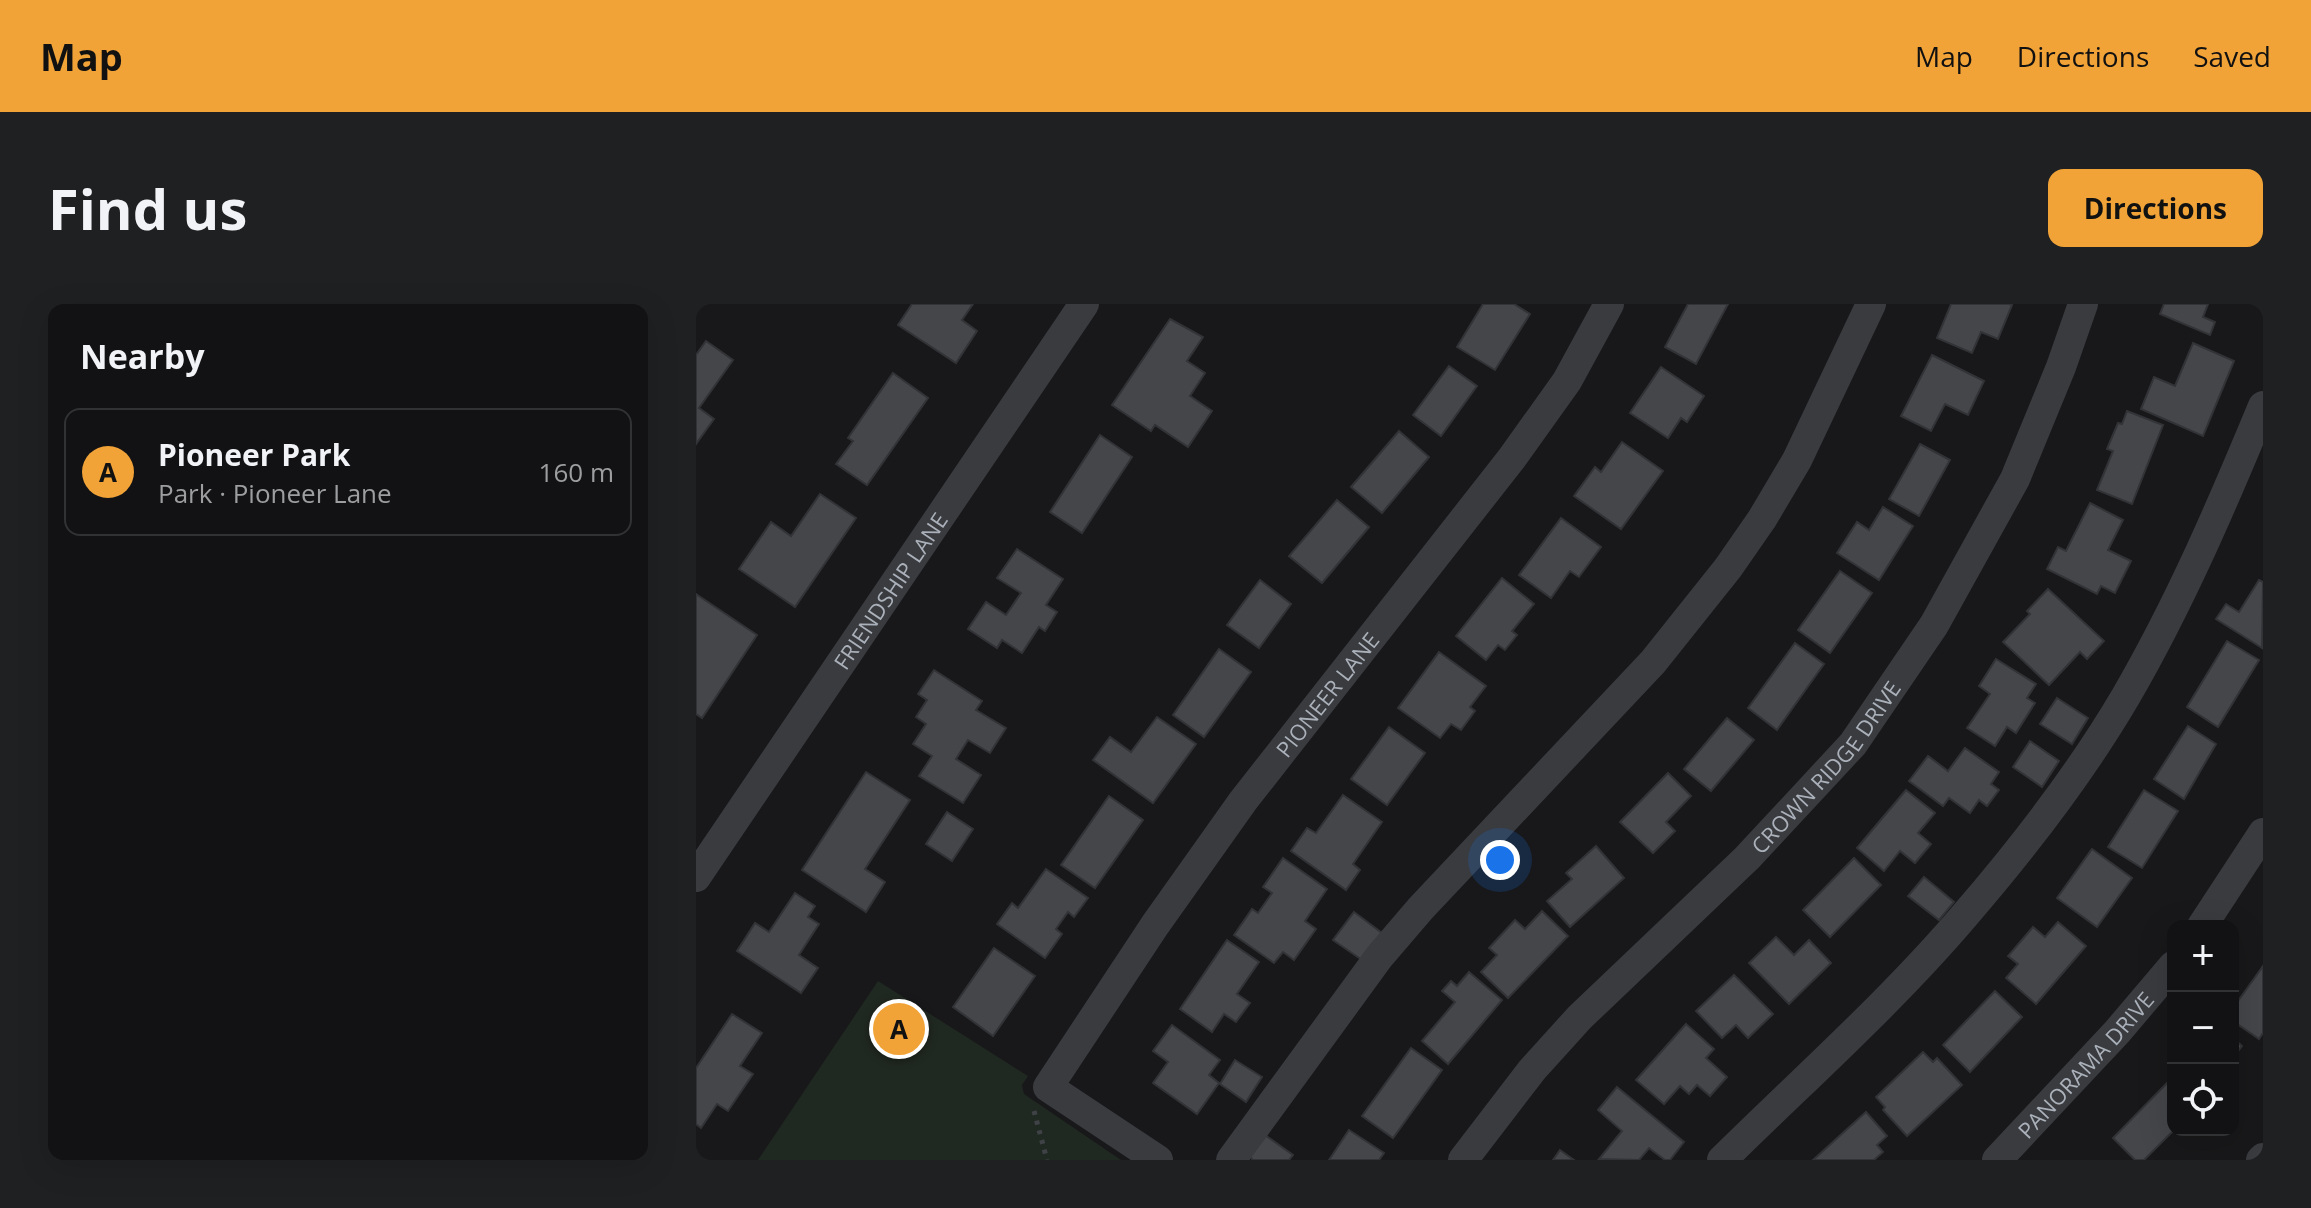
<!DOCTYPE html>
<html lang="en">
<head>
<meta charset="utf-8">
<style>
	:root { --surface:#121214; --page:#1f2022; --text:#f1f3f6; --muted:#9c9ea0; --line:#313234; --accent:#f2a338 }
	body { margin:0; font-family:"Open Sans",sans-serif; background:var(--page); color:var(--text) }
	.controls { position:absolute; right:24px; bottom:24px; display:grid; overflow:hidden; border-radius:16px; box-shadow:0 8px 32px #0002 }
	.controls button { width:72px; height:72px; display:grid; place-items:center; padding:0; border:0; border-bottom:2px solid var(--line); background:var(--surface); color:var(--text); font:40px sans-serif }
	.you { position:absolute; left:804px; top:556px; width:28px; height:28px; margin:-20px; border:6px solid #fff; border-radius:50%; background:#1a73e8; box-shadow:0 0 0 12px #1a73e833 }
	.badge { display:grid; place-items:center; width:52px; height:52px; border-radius:50%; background:var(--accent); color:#111; font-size:26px; font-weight:700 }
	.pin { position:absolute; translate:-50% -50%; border:4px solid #fff; box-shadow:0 2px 8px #0006 }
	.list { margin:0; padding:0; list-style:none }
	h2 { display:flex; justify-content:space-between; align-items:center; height:104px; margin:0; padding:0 32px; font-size:34px }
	h2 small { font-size:26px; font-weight:400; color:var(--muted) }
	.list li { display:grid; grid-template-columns:52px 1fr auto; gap:24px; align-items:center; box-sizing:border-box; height:128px; margin:0 16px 16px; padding:0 16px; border:2px solid var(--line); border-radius:16px }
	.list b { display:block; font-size:30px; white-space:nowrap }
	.list p { margin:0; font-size:26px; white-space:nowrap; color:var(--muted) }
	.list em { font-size:26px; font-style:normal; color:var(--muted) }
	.icon { flex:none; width:44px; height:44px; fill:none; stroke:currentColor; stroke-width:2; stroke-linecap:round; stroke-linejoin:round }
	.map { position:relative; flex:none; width:1567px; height:856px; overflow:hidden; border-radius:16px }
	header { display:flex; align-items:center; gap:48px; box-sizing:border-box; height:112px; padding:0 40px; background:var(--accent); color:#111 }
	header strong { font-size:38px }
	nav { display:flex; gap:44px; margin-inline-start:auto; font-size:28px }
	.intro { display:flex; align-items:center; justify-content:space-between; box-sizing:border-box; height:192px; padding:0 48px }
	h1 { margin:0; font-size:56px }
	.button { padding:20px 36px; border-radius:16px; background:var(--accent); color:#111; font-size:28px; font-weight:700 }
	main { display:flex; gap:48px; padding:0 48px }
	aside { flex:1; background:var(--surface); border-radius:16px; box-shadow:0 8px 32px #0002 }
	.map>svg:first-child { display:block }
	.green { fill:#202921 }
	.building { fill:#45464a; stroke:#323336; stroke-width:2 }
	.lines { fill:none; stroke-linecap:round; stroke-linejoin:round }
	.path { stroke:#3f4246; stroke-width:5; stroke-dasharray:4 6; stroke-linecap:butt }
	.minor { stroke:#393b3f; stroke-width:30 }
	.labels { text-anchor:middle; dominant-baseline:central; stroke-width:8; stroke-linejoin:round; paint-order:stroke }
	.street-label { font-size:22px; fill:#abb1ba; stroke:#131315 }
</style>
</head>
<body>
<header>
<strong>Map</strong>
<nav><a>Map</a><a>Directions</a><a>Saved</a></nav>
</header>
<div class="intro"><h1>Find us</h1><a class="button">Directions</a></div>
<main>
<aside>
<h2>Nearby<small></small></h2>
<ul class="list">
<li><span class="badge">A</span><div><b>Pioneer Park</b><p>Park · Pioneer Lane</p></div><em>160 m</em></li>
</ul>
</aside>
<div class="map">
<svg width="1567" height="856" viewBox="0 0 1567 856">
	<rect width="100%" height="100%" fill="#18181a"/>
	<!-- green -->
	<path class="green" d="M182,677L332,772L326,781L328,790L425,856H62Z"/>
	<!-- building -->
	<g class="building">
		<path d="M216,0H277L266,16L281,27L260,59L202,21Z"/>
		<path d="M787,0H818L834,10L799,66L761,43Z"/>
		<path d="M992,0H1032L1000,60L969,43Z"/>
		<path d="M1255,0H1313L1316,1L1302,35L1285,28L1276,49L1241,34Z"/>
		<path d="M1468,0H1512L1507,13L1519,18L1514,31L1464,10Z"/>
		<path d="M474,15L507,33L491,57L509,69L494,92L516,107L492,143L459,121L455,127L416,101Z"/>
		<path d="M10,37L37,56L3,104L18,115L0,140V51Z"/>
		<path d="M1497,39L1538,57L1507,132L1445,105L1458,73L1479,82Z"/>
		<path d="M1236,51L1288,77L1272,111L1249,100L1235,127L1205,112Z"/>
		<path d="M753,62L781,82L745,132L717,111Z"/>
		<path d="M965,63L1008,92L991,118L985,114L972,134L934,109Z"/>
		<path d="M197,69L232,94L171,181L140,160L157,137L152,134Z"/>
		<path d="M1431,107L1467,121L1436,200L1401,186L1417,147L1411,145L1422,119L1426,120Z"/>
		<path d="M703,127L733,153L686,209L655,183Z"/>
		<path d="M404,131L436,153L386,229L354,208Z"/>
		<path d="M926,138L967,167L925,225L878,192L899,163L905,168Z"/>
		<path d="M1224,140L1254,156L1223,212L1193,195Z"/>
		<path d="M124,190L160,214L99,303L43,265L75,218L95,232Z"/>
		<path d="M641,196L673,223L626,279L593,252Z"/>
		<path d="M1394,199L1427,216L1412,246L1435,257L1419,289L1405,282L1401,290L1351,265L1362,243L1370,247Z"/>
		<path d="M1187,203L1217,222L1183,276L1141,249L1161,218L1173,226Z"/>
		<path d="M865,214L905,243L883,273L874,267L855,294L823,271Z"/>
		<path d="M321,245L367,275L350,301L361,308L349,327L343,323L326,349L306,336L301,344L272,325L290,298L310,311L325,289L301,274Z"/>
		<path d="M1144,267L1176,289L1134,349L1102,326Z"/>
		<path d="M806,274L838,300L816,327L821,331L809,346L802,341L790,356L760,332Z"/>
		<path d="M564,276L595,300L563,344L531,321Z"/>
		<path d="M1563,276L1567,278L1566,344L1520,315L1530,300L1543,308Z"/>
		<path d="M1352,285L1408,337L1391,355L1384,348L1353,381L1307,338L1334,310L1331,307Z"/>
		<path d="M0,290L61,331L6,414L0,410Z"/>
		<path d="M1531,337L1563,356L1522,423L1491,403Z"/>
		<path d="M1099,339L1128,360L1081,426L1052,404Z"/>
		<path d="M523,345L555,368L508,433L477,411Z"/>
		<path d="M743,348L790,382L774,403L779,407L765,426L755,420L744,434L702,404Z"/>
		<path d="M1300,355L1340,380L1331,394L1339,399L1320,429L1311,423L1299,442L1271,424L1294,390L1283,382Z"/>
		<path d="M238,366L286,397L280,406L310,424L294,449L272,436L260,455L285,471L267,499L223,472L236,452L217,440L230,420L220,413L231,396L222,390Z"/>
		<path d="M1361,394L1392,414L1376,440L1344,420Z"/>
		<path d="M461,413L500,440L457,499L397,456L414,433L435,448Z"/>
		<path d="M1031,414L1058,436L1015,487L988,465Z"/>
		<path d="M1492,422L1520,440L1488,495L1458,475Z"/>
		<path d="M693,423L729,449L691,501L655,475Z"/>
		<path d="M1334,437L1363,457L1346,483L1317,463Z"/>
		<path d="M1269,444L1303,468L1295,480L1303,486L1291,502L1283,496L1274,509L1253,494L1247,502L1213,477L1232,452L1252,467Z"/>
		<path d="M170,468L214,496L169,565L189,578L170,608L106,566Z"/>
		<path d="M972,469L995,492L970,518L979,527L957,549L924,518Z"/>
		<path d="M1210,486L1239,509L1222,529L1235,540L1219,559L1204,547L1188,567L1161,544Z"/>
		<path d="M1448,486L1482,507L1446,564L1412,543Z"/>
		<path d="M647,491L686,518L657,560L664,566L650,586L595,547L611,524L620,529Z"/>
		<path d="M413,492L447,516L399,584L365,561Z"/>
		<path d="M251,508L277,525L256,557L230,540Z"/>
		<path d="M900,542L928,574L874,623L851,597L876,575L870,569Z"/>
		<path d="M1396,545L1436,574L1401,623L1361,594Z"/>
		<path d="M587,554L631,585L609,617L620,625L598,656L587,648L578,659L538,631L556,605L562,609L576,589L567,583Z"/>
		<path d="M1158,554L1185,581L1134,633L1107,606Z"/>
		<path d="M350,565L392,594L378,613L372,608L360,625L366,630L349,654L301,620L316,599L322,604Z"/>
		<path d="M1228,573L1258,598L1243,616L1212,592Z"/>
		<path d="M99,589L119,602L112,613L123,620L103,651L122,664L105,689L41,647L59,619L73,628Z"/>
		<path d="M846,607L872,632L812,694L785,668L801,651L793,644L819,616L829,625Z"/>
		<path d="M658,608L686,629L666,656L637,636Z"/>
		<path d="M1362,618L1390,642L1340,700L1310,674L1322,660L1312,652L1337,623L1349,633Z"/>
		<path d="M1080,633L1098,651L1113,636L1135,659L1093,700L1053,659Z"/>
		<path d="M531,636L563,658L541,690L554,699L540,718L528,710L516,728L484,705Z"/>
		<path d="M298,644L339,672L297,732L257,703Z"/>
		<path d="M1567,662V729L1563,735L1537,717V704Z"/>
		<path d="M773,668L806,696L752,760L726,737L759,698L746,687L755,677L761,682Z"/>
		<path d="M1038,671L1077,710L1052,734L1040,721L1026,734L1000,707Z"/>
		<path d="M1299,687L1326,713L1274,768L1247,741Z"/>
		<path d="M36,710L66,729L44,762L57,770L32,807L21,800L5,824L0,820V764Z"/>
		<path d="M990,720L1018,745L1010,754L1031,773L1014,792L1001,781L993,790L984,782L968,800L940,776Z"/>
		<path d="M476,721L524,756L513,771L523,779L501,810L457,779L472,758L457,747Z"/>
		<path d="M1537,734L1546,742L1537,753Z"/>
		<path d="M715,744L746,766L697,834L666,812Z"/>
		<path d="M1227,748L1237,758L1241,754L1266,781L1211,832L1187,806L1189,803L1180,793Z"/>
		<path d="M539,756L566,773L550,798L524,780Z"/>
		<path d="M1473,777L1477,781L1478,826L1448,856H1439L1417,834Z"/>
		<path d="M921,783L988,838L974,856H969L953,844L943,856L903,855L926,827L902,806Z"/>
		<path d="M1170,808L1191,832L1181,841L1187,848L1178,856H1117Z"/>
		<path d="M653,826L688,849L683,856H633Z"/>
		<path d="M569,831L597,851L593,856H557L554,853Z"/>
		<path d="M864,846L878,856H857Z"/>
	</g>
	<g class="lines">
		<!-- path -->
		<path class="path" d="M338,807L351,856"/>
		<!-- minor -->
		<g class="minor">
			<path id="s1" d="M0,573L388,0"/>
			<path d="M1506,622L1567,529"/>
			<path id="s2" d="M462,856L352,783L459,621L547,497L816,154L871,77L913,0"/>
			<path d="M535,856L683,653L725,604L957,358L1032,264L1066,215L1101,156L1175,0"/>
			<path id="s3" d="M767,856L836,766L884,713L1051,554L1157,440L1238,321L1319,175L1365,63L1387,0"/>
			<path d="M1026,856C1108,775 1195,698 1269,611C1326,545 1386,467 1430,392C1484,299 1526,201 1567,102"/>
			<path id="s4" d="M1301,856L1421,728L1477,662"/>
			<path d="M1565,856L1567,854"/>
		</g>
	</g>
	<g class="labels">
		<!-- street labels -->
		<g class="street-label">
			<text stroke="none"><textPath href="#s1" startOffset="346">FRIENDSHIP LANE</textPath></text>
			<text stroke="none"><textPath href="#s2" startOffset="614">PIONEER LANE</textPath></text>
			<text stroke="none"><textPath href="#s3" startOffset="536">CROWN RIDGE DRIVE</textPath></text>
			<text stroke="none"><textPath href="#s4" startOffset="130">PANORAMA DRIVE</textPath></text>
		</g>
	</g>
</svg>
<div class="controls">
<button>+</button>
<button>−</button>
<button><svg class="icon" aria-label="locate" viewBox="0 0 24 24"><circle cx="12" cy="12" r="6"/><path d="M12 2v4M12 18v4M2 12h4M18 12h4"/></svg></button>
</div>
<div class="you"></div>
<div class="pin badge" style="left:203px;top:725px">A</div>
</div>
</main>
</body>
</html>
